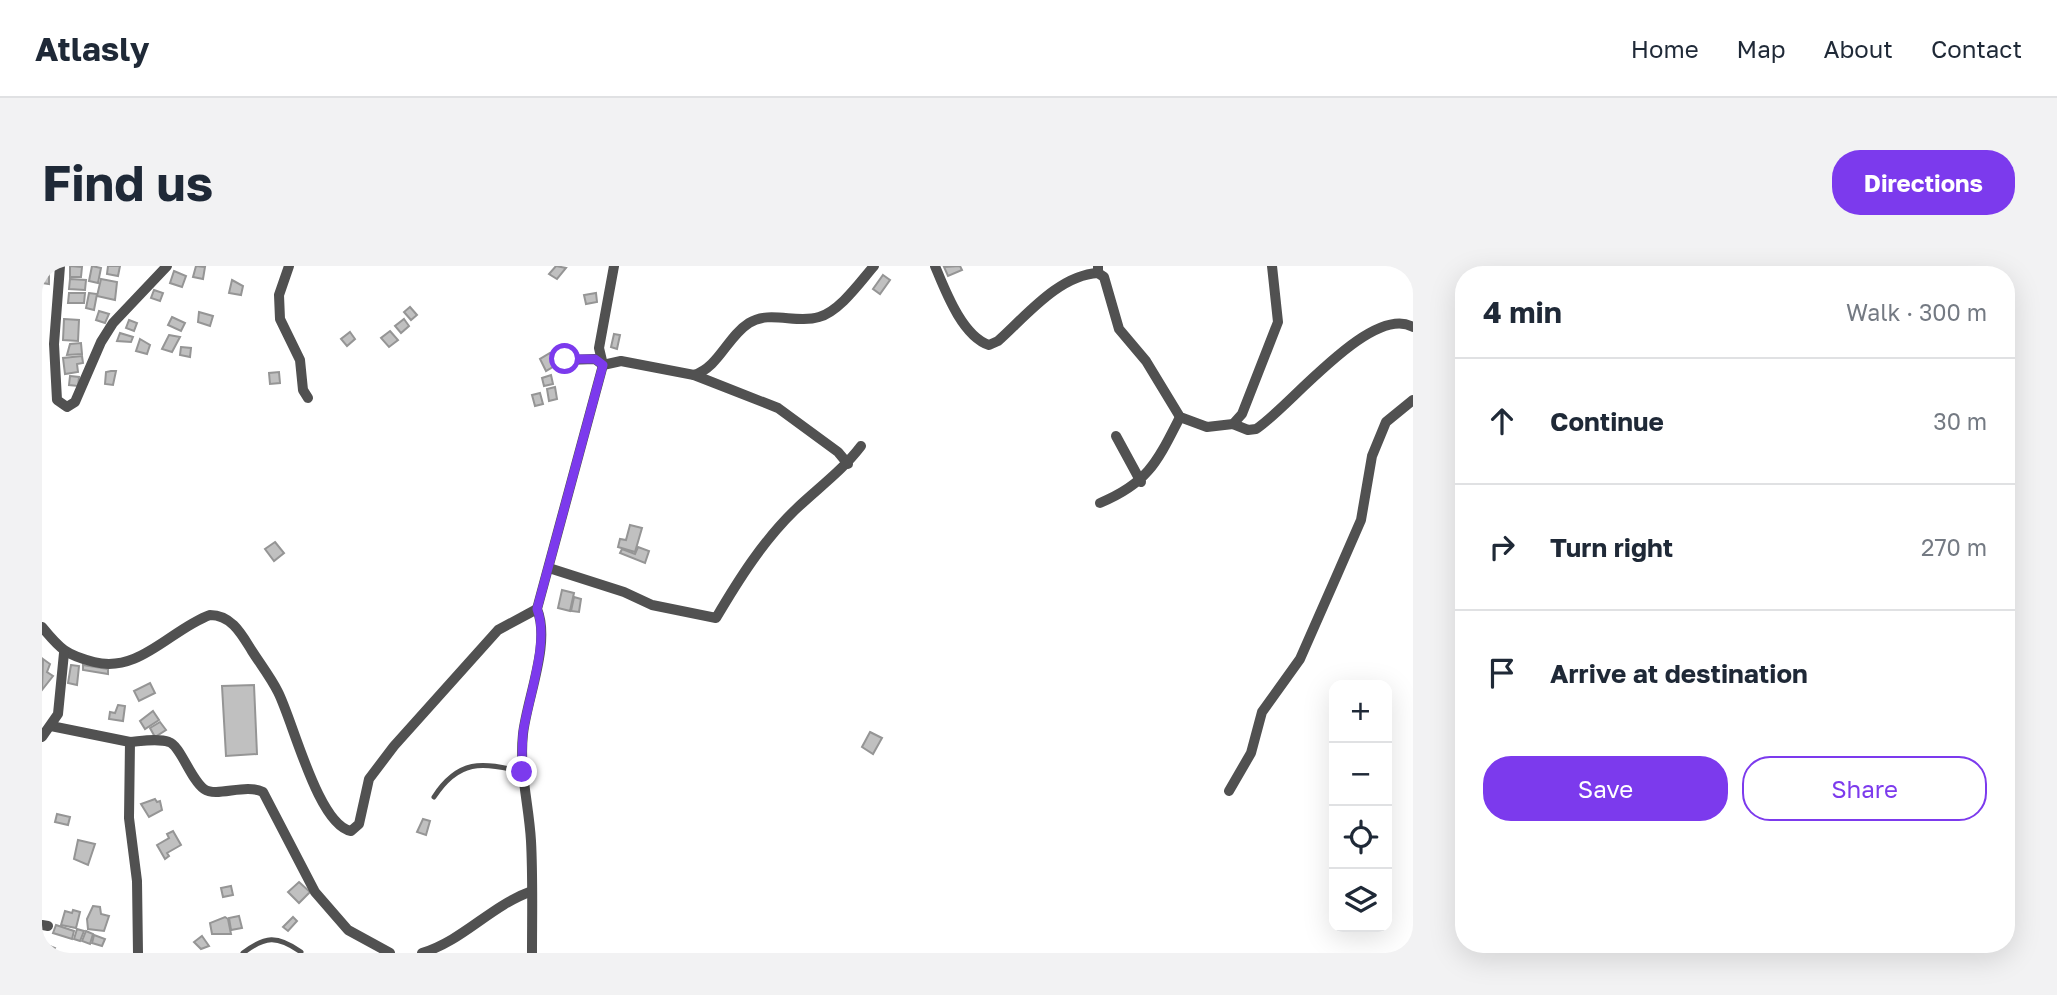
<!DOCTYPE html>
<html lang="en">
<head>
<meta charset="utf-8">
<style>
	:root { --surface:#fff; --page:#f2f2f3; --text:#1f2937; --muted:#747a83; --line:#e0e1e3; --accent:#7c3aed }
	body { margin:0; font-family:"Golos Text",sans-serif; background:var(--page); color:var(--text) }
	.controls { position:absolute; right:21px; bottom:21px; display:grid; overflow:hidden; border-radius:14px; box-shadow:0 7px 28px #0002 }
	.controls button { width:63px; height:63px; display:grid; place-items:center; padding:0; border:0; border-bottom:2px solid var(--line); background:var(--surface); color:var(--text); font:35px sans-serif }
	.stop { position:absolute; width:21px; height:21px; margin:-16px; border:5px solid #7c3aed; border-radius:50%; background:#fff }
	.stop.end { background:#7c3aed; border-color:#fff; box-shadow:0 2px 7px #0008 }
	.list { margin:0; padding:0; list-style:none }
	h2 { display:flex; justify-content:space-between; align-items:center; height:91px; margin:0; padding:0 28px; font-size:30px }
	h2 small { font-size:23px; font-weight:400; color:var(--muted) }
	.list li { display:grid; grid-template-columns:46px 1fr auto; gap:21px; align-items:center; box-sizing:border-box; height:126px; padding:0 28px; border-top:2px solid var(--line) }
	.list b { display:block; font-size:26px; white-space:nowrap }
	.list em { font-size:23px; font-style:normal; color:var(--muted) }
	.actions { display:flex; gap:14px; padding:21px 28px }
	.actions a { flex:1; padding:16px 0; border:2px solid var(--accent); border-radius:28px; text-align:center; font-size:24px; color:var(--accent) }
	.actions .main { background:var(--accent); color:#fff }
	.icon { flex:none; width:38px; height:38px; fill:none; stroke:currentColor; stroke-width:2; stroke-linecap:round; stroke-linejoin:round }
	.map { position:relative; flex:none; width:1371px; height:687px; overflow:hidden; border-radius:28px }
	header { display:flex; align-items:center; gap:42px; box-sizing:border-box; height:98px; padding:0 35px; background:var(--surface); border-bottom:2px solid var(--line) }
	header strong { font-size:33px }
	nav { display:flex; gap:38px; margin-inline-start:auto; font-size:24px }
	.intro { display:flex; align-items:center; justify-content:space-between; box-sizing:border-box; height:168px; padding:0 42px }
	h1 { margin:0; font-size:49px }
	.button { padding:18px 32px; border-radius:28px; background:var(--accent); color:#fff; font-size:24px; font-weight:700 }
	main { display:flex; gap:42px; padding:0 42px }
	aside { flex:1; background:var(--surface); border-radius:28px; box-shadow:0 7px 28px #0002 }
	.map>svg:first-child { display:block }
	.building { fill:#c0c0c0; stroke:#959595; stroke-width:2 }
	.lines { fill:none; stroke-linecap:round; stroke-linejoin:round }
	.lane { stroke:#515151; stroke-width:5 }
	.street { stroke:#515151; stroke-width:10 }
	.route { stroke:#7c3aed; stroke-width:9 }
</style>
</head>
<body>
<header>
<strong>Atlasly</strong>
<nav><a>Home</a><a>Map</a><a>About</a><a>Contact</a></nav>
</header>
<div class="intro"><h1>Find us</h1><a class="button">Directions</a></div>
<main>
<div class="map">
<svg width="1371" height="687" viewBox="0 0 1371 687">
	<rect width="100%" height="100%" fill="#fff"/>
	<!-- building -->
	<g class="building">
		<path d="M28,0L40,1L39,11H28Z"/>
		<path d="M50,0L59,2L56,17L47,15Z"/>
		<path d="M66,0H78L76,10L65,8Z"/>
		<path d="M154,0L163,1L161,13L151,11Z"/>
		<path d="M514,0L524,2L515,13L507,8Z"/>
		<path d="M918,0L920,4L906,10L902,1Z"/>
		<path d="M0,2H7V18L0,17Z"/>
		<path d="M132,5L144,10L140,21L128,17Z"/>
		<path d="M841,9L848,14L838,28L831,23Z"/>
		<path d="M28,13L44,14L43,24L27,23Z"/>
		<path d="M59,13L75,16L73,34L55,30Z"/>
		<path d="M190,14L201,20L199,29L187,27Z"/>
		<path d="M112,24L121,27L118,35L109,32Z"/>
		<path d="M27,27H43L42,37H26Z"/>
		<path d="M47,27L55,28L52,44L44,42Z"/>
		<path d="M554,27L555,36L544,38L542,29Z"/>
		<path d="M368,41L375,49L369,54L362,46Z"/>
		<path d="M57,45L67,48L63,57L54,54Z"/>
		<path d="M157,46L171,50L168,60L156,56Z"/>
		<path d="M130,51L143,57L139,65L126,59Z"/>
		<path d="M22,53L37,54L36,75L21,74Z"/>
		<path d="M362,53L367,60L359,67L353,60Z"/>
		<path d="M87,54L95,57L92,65L84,62Z"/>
		<path d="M348,65L356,74L347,81L339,72Z"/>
		<path d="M308,66L313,73L305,80L299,73Z"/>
		<path d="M78,67L91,71L89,76L75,75Z"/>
		<path d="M572,68L578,69L575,83L569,81Z"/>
		<path d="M127,69L138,71L130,86L120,83Z"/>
		<path d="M98,73L108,79L105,88L94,85Z"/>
		<path d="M39,77L40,88L25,89L28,78Z"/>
		<path d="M139,81L149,82L148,91L138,89Z"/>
		<path d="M508,87L514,99L504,105L498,93Z"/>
		<path d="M40,90L41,97L35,98L36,106L23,108L21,92Z"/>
		<path d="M69,105H74L71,119L63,118L64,106Z"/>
		<path d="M237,106L238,117L228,118L227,107Z"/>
		<path d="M509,109L511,118L502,120L500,112Z"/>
		<path d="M28,110L37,111L36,120L27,119Z"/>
		<path d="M513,121L515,133L507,135L505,123Z"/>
		<path d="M498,127L501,138L493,140L490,129Z"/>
		<path d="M588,259L600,262L593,286L576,281L578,273L584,274Z"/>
		<path d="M233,276L242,287L232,295L223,283Z"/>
		<path d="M596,281L607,285L603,297L578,287L580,283L593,288Z"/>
		<path d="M520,324L532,327L528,345L516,342Z"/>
		<path d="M532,331L539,333L537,346L529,345Z"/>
		<path d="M1,393L8,398L5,406L11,410L0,424Z"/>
		<path d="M29,399L37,400L35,419L26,417Z"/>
		<path d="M41,399L66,403V408L41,404Z"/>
		<path d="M108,417L113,427L97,435L92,425Z"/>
		<path d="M212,419L215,488L184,490L180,420Z"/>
		<path d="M76,439L83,440L81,455L67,453L68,446L73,447Z"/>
		<path d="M111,445L117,454L103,463L98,455Z"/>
		<path d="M118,456L124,464L113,471L108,462Z"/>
		<path d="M828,466L840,472L831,488L820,481Z"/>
		<path d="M113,533L115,536L118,535L120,544L107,551L99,538Z"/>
		<path d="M15,548L28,551L26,559L13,556Z"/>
		<path d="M381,553L388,555L384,569L375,566Z"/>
		<path d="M131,565L139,579L125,587L127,590L123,593L115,579L127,572L125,568Z"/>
		<path d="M36,574L53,578L46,599L32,593Z"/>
		<path d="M257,616L268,626L257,637L246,626Z"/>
		<path d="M189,620L191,629L181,631L179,622Z"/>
		<path d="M51,640L58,641L59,648L67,650L62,665L46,663L45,653Z"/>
		<path d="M31,644L38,646L34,662L19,659L23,645L30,647Z"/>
		<path d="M197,650L200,662L189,664L187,652Z"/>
		<path d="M183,651L186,653L189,668H170L168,657Z"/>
		<path d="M251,651L255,655L246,665L241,661Z"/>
		<path d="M14,659L32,665L30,673L11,667Z"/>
		<path d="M35,663L42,665L38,675L32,673Z"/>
		<path d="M44,665L51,668L48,678L40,675Z"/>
		<path d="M52,669L63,673L60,680L50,677Z"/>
		<path d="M160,670L167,680L159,683L152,676Z"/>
		<path d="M0,677L13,682L11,687H0Z"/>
	</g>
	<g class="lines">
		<!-- lane -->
		<g class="lane">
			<path d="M392,531C416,494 440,495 480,506"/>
			<path d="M201,687C223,670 235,669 259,686"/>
		</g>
		<!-- street -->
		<g class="street">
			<path d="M18,0L12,78L15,134L25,141L33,136L59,76L71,57L125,0"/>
			<path d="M247,0L237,29L238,53L258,94L261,124L266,132"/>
			<path d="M893,0C903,24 920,70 947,79L956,75C984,50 1017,9 1056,7"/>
			<path d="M1056,0V7L1062,11L1077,63L1104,95L1138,151L1165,161L1191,158L1200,148L1236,56L1230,0"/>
			<path d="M523,94L553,93L561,99L579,95L652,109C677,101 685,71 707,57C727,44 755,58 777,51C798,45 818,16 832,0"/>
			<path d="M652,109L736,142L796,186L806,198"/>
			<path d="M1191,158L1206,164L1214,163C1245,144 1329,37 1371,61"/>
			<path d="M1074,170L1099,216"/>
			<path d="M1058,237C1106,217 1115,196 1138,151"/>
			<path d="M507,302L582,326L610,339L674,352C697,313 721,275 753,244C776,222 800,205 819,180"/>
			<path d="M0,361C18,383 24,389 52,396C97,408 129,363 168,349C190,349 200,369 210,385C219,399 229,412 236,426C251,455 276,559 309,565L317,558L327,513L352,480L456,364L495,343"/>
			<path d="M9,460L88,476L87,552L95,615L96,687"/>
			<path d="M0,471L16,448L22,387"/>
			<path d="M88,476C100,475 116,472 127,476C138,479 149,514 162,523C175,532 203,517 221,526L273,626L306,664L348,687"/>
			<path d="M1187,525L1209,487L1220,446L1258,393L1295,309L1319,254L1330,190L1344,156L1371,134"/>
			<path d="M0,659L6,660"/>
			<path d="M380,687C422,674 448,640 490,625"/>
			<path d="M490,687C490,650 491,612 489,575C487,539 477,505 481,468C485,432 509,377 495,343L561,99L557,82L572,0"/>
		</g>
	</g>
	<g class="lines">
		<!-- route -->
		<path class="route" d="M480,506C480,493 480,480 481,467C486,432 508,375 495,343L561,99L553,93H523"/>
	</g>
</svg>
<div class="controls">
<button>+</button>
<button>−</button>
<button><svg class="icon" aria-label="locate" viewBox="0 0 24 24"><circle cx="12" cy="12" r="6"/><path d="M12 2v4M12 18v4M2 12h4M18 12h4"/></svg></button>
<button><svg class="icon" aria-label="layers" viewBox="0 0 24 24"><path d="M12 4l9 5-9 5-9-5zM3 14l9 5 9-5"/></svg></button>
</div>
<div class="stop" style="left:523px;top:93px"></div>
<div class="stop end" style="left:480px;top:506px"></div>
</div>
<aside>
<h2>4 min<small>Walk · 300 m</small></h2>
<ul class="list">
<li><svg class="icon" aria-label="ahead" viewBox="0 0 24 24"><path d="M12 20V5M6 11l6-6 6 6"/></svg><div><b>Continue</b></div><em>30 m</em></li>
<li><svg class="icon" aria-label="right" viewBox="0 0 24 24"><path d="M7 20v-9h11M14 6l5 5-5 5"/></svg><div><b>Turn right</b></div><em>270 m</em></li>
<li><svg class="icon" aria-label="arrive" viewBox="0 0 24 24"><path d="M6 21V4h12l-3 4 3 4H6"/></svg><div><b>Arrive at destination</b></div></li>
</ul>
<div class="actions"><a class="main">Save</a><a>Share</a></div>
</aside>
</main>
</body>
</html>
